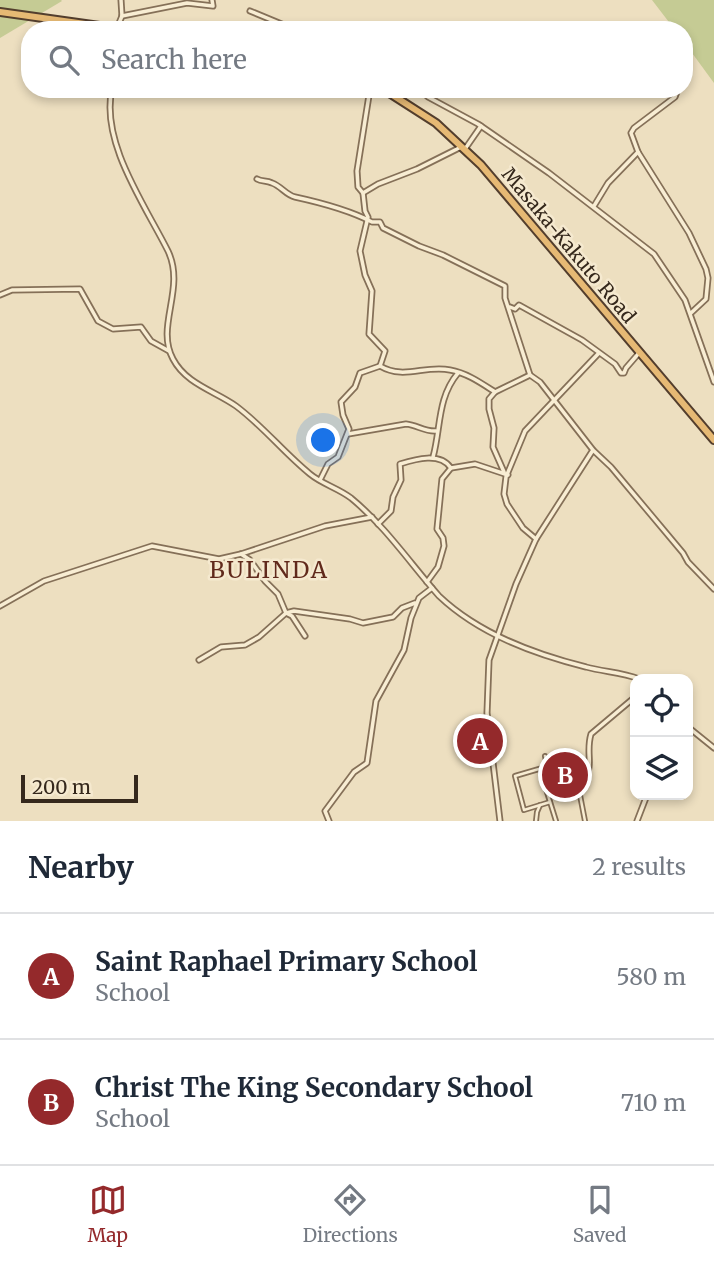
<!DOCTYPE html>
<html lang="en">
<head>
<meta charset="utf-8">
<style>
	:root { --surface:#fff; --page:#f2f2f3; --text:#1f2937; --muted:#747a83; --line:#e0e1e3; --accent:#94292b }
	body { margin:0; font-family:Merriweather,serif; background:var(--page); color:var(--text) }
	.controls { position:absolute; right:21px; bottom:21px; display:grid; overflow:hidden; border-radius:14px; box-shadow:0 4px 10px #0003 }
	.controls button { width:63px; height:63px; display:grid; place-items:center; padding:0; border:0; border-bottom:2px solid var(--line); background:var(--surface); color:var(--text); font:35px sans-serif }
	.scale { position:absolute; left:21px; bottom:18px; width:117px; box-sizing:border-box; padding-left:7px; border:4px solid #35281c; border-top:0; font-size:19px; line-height:24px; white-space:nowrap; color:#35281c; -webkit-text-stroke:5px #f5e9cf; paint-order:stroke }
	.you { position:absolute; left:324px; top:441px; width:24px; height:24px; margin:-18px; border:5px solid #fff; border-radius:50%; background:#1a73e8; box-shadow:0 0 0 10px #1a73e833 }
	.badge { display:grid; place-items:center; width:46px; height:46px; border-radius:50%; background:var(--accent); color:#fff; font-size:23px; font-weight:700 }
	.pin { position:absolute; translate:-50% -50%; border:4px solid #fff; box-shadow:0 2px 7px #0006 }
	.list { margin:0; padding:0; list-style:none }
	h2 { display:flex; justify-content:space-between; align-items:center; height:91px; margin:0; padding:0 28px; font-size:30px }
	h2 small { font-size:23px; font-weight:400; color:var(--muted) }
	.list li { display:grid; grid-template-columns:46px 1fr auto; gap:21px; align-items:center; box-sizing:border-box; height:126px; padding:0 28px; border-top:2px solid var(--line) }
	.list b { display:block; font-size:26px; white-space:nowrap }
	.list p { margin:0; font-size:23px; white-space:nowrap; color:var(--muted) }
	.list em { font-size:23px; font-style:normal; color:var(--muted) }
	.icon { flex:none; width:38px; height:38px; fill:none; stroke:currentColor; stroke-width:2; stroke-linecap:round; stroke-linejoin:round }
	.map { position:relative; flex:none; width:714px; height:821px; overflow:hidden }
	.search { position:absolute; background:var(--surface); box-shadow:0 4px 10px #0003; left:21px; right:21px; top:21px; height:77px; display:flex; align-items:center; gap:18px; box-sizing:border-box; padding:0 24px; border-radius:28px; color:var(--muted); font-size:26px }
	.sheet { height:343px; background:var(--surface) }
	nav { display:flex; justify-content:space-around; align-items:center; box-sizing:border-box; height:98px; border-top:2px solid var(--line); background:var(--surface); font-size:19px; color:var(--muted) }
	nav a { display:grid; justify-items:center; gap:4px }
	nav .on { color:var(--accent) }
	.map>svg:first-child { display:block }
	.green { fill:#c5cb94 }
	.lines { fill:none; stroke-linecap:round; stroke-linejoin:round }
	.pedestrian-casing { stroke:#857058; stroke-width:6 }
	.minor-casing { stroke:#857058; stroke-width:7 }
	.trunk-casing { stroke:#533e2d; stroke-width:10 }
	.pedestrian { stroke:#f8edd3; stroke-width:2.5 }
	.minor { stroke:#f8edd3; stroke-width:3.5 }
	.trunk { stroke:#e6b974; stroke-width:6 }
	.labels { text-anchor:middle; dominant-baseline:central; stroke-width:5; stroke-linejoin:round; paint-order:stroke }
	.street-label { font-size:19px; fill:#35281c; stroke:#f5e9cf }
	.quarter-label { font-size:23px; letter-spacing:2px; fill:#612a1c; stroke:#f5e9cf }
</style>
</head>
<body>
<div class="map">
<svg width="714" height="821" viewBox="0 0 714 821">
	<rect width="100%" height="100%" fill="#eddfc0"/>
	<!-- green -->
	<g class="green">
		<path d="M0,0H61L62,1L0,38Z"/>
		<path d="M652,0H714V83L684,42V30H675Z"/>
	</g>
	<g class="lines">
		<!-- pedestrian casing -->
		<g class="pedestrian-casing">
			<g id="pedestrian">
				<path d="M545,756L547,766"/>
				<circle cx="558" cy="780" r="14"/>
				<path d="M574,784L579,790L585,821"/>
				<path d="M546,789L556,821"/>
				<path d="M550,802L524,810L515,776L566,761L570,773"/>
				<path d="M536,821L537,812L540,805"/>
			</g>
		</g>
		<!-- minor casing -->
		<g class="minor-casing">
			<g id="minor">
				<path d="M250,11L296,30"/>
				<path d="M122,16L187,3L213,6L212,0"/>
				<path d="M117,28L122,16L121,0"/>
				<path d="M112,89C100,142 145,205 168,251C186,289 155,326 173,359C186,384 215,391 236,406C263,426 284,453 310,474C322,484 338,488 351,498C385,526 410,563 439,596C479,634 534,654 586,667C604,672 622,672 639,679"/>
				<path d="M370,89L357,171L358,187L363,193L365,211L368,217L360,251L365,275L372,291L369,334L385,351L380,366"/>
				<path d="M419,89L428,97L478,124L549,173L654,254L685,300L714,382"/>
				<path d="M678,89L675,97L634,128L631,133L638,152L689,233L706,269L708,278L706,299L691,313"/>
				<path d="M465,149L481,126"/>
				<path d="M257,179C262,182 266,180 272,183C281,186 286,195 295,197C318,202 351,211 372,222H380L383,228L419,246L443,255L505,286V298L530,375L540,382L593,450L536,539L516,584L489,660L487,713L500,821"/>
				<path d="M363,193L378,184L417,169L461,147"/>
				<path d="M594,206L608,183L638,152"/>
				<path d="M0,295L12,290L80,289L98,321L113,329L141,327L151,341L169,351"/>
				<path d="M510,307L515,309L519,305L582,340L615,364L621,373H624L626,368L639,353"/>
				<path d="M348,434L406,424C417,425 425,432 436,431"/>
				<path d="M594,451L611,467L683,553L688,562L714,589"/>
				<path d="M433,457C441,428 437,398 458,373"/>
				<path d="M504,472L493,447L494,428L489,409V399L495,392L530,375"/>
				<path d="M320,480L328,464L338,457L349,429L343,415L341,402L355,387L360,373L380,366C404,380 424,365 450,370C467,373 481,383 495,392"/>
				<path d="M378,524L391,511L393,497L401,480L400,464C416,459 440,452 451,468"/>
				<path d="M536,539L523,528L507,504L504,494L506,477L525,431L598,354"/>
				<path d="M241,554L250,560L265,581L278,594L286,613L292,616L305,636"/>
				<path d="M427,582L438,567L444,546L443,538L437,529L442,479L451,468L475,464L508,475"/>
				<path d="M0,606L44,581L152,546L219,559L241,554L325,526L372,517"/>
				<path d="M199,660L221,647L245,645L259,637L286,613L294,611L350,619L363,623L393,617L402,608L415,603"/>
				<path d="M688,727L714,748"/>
				<path d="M575,785C599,772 584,757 591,734L635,697"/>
				<path d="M329,821L325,811L354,772L367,763L376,701L404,650L411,618L419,598L432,588"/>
				<path d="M637,821L647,795"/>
			</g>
		</g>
		<!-- trunk casing -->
		<g class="trunk-casing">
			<g id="trunk">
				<path d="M0,12L128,30"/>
				<path d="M383,89L436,123L481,165L714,440"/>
			</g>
		</g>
		<!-- pedestrian -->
		<use href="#pedestrian" class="pedestrian"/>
		<!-- minor -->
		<use href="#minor" class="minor"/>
		<!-- trunk -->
		<use href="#trunk" class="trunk"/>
	</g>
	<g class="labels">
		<!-- street labels -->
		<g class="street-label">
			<text transform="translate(569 245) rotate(50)">Masaka-Kakuto Road</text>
		</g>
		<!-- quarter labels -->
		<g class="quarter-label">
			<text x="269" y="569">BULINDA</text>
		</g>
	</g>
</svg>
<div class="controls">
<button><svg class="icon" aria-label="locate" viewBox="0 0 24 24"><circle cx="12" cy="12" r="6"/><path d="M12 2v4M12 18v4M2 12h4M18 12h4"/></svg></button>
<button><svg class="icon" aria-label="layers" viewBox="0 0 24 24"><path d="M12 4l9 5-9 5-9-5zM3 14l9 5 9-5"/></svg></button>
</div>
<div class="scale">200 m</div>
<div class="you"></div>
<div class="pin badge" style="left:480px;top:741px">A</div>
<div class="pin badge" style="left:565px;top:775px">B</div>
<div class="search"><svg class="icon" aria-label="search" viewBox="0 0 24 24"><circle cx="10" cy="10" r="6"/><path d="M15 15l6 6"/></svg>Search here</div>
</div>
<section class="sheet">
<h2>Nearby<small>2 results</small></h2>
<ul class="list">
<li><span class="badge">A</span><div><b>Saint Raphael Primary School</b><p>School</p></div><em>580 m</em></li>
<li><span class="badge">B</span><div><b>Christ The King Secondary School</b><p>School</p></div><em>710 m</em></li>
</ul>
</section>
<nav>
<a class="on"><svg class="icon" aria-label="map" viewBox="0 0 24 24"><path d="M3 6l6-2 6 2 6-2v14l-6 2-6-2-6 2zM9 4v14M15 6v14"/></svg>Map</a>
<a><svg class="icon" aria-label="directions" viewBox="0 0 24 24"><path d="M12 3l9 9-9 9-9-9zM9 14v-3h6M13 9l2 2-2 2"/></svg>Directions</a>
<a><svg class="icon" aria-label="saved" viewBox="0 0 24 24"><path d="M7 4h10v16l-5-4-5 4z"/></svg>Saved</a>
</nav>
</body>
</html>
